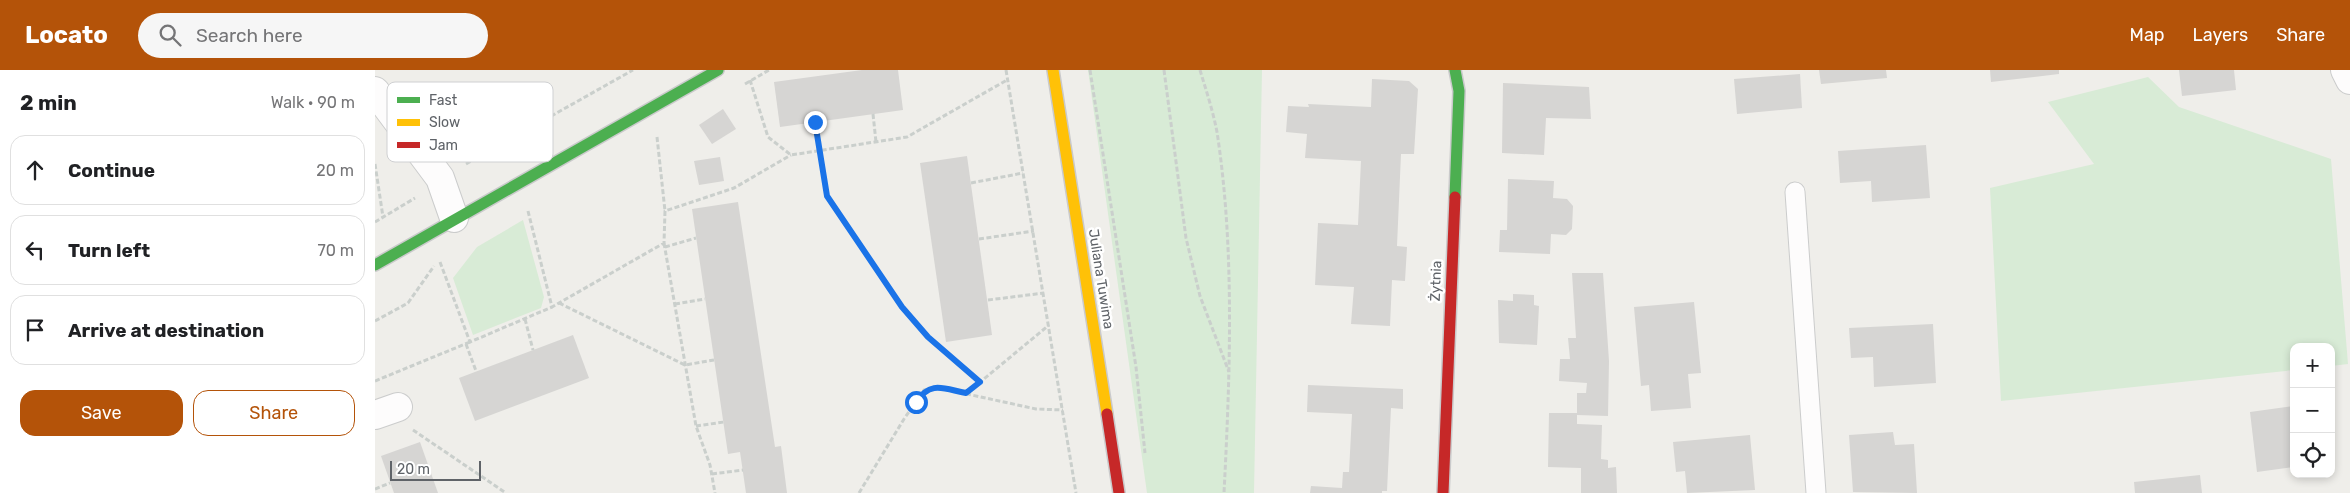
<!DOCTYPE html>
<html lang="en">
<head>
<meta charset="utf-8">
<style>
	:root { --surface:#fff; --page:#f6f6f6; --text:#202124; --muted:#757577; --line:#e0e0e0; --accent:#b45309 }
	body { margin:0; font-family:Rubik,sans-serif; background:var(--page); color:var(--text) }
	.controls { position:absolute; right:15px; bottom:15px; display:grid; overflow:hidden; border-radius:10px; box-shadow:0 2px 8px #0003 }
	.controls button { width:45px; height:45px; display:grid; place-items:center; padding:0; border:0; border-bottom:1px solid var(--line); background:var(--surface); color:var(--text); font:25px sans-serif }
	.scale { position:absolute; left:15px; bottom:12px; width:91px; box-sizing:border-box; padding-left:5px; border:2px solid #5f6368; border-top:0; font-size:14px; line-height:18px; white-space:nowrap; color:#5f6368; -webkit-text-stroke:4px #fff; paint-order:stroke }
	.stop { position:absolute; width:15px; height:15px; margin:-11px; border:4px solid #1a73e8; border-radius:50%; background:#fff }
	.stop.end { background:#1a73e8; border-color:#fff; box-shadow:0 1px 5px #0008 }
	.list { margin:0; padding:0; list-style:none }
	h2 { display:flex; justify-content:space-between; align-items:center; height:65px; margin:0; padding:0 20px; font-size:21px }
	h2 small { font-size:16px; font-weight:400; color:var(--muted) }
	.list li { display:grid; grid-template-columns:32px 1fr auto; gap:15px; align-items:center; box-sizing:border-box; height:70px; margin:0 10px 10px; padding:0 10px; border:1px solid var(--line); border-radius:15px }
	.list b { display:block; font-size:19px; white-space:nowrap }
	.list em { font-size:16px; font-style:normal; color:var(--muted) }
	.actions { display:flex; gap:10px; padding:15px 20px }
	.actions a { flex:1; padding:11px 0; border:1px solid var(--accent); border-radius:15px; text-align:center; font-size:18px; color:var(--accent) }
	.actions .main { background:var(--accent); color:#fff }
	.icon { flex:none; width:28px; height:28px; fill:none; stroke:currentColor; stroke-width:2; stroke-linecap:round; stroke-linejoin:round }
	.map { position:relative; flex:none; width:1975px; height:423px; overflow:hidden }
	header { display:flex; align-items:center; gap:30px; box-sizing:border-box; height:70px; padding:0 25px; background:var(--accent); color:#fff }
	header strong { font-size:24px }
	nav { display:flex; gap:28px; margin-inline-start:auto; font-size:18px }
	.search { width:350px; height:45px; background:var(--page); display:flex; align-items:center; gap:12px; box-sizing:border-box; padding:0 18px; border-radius:28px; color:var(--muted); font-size:19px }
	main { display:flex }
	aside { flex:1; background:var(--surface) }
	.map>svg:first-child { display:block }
	.green { fill:#d8ebd6 }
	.building { fill:#d6d5d3 }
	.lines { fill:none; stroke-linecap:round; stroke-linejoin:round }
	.lane-casing { stroke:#cbcccc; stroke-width:21 }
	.street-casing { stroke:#cbcccc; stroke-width:30 }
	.fast-casing { stroke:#cacacb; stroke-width:14 }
	.slow-casing { stroke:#cacacb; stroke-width:14 }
	.jam-casing { stroke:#cacacb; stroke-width:14 }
	.path { stroke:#cacfcc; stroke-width:3; stroke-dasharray:5 2.5; stroke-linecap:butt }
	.lane { stroke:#fdfcfc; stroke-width:19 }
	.street { stroke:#fdfcfc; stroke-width:28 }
	.fast { stroke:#4caf50; stroke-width:11 }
	.slow { stroke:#ffc107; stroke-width:11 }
	.jam { stroke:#c62828; stroke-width:11 }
	.route { stroke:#1a73e8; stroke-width:6 }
	.labels { text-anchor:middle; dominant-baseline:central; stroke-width:5; stroke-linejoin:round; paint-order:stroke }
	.street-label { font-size:14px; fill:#5f6368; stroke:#fff }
	.key { fill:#fff; stroke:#cfd0d2; stroke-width:1 }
	.key-label { font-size:14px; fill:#5f6368 }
</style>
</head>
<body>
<header>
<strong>Locato</strong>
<div class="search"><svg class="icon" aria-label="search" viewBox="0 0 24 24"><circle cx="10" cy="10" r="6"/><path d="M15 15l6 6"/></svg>Search here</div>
<nav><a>Map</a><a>Layers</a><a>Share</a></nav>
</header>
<main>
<aside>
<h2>2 min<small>Walk · 90 m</small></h2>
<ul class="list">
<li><svg class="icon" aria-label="ahead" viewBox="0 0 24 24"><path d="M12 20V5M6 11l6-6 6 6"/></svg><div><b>Continue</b></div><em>20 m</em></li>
<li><svg class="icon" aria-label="left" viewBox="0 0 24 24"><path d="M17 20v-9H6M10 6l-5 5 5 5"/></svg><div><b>Turn left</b></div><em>70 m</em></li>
<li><svg class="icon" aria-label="arrive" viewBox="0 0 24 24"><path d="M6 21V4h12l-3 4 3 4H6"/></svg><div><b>Arrive at destination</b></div></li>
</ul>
<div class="actions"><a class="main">Save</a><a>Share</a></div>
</aside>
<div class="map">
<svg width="1975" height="423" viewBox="0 0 1975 423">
	<rect width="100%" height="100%" fill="#efeeea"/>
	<!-- green -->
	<g class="green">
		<path d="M713,0H887L879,423H772Z"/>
		<path d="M1773,7L1804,37L1956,89L1973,294L1956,296V277H1919V300L1626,331L1615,118L1719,94L1673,32Z"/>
		<path d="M148,150L169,227L166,238L98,265L78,208L102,177Z"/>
	</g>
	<!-- building -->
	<g class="building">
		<path d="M487,0H523L528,40L405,57L399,12Z"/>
		<path d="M1444,0H1511L1512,8L1446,14Z"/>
		<path d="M1615,0H1684V4L1616,12Z"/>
		<path d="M1804,0H1859L1861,20L1807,26Z"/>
		<path d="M1425,4L1427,38L1362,44L1359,9Z"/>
		<path d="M997,9L1034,11L1043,19L1039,84H1026L1022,176L1032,177L1030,211L1017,210L1015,256L976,254L979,217L940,215L943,153L983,155L986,91L930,88L932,64L911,62L913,36L934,37L933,34L996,37Z"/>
		<path d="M1128,13L1214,17L1216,49L1171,48L1169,85L1127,83Z"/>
		<path d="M348,39L361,59L337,74L324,55Z"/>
		<path d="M1551,75L1555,128L1497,132L1496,111L1465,113L1463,81Z"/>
		<path d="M592,86L617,265L571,272L545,93Z"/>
		<path d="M345,87L349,111L324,115L319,91Z"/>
		<path d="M1133,109L1179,111L1178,128L1192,129L1198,136L1197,159L1191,165L1176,164L1175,184L1124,182L1125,160H1132Z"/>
		<path d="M363,132L400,377L406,376L412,423H371L365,382L353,384L317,139Z"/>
		<path d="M1197,203H1228L1234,291L1233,346L1202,345V354L1227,355L1226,389L1233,390V398L1241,397L1242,423H1206V398L1173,397L1174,343H1202V323H1211L1212,313L1184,311L1185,289H1195L1193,268H1201Z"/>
		<path d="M1138,224L1159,225V235L1164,236L1162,275L1124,273L1123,230L1138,231Z"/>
		<path d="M1319,232L1326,303L1313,304L1316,338L1276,341L1274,315L1266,316L1259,237Z"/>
		<path d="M1558,254L1561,313L1499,317L1498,287L1476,288L1474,258Z"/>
		<path d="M198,265L214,308L100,351L84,308Z"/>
		<path d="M933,315L1028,319V339L1016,338L1012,421H1007V423H935L936,416L967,418L968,402H974L977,344L932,342Z"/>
		<path d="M1919,336V397L1882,402L1875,342Z"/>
		<path d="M1518,362L1520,375L1539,374L1542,423L1478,422L1474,365Z"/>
		<path d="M1375,365L1380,420L1312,423L1310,401L1301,402L1298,372Z"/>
		<path d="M45,372L63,423H19L6,386Z"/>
		<path d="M1825,405L1827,423H1760L1759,412Z"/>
	</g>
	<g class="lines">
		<!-- lane casing -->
		<g class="lane-casing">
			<path id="lane" d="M1420,122L1441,423"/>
		</g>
		<!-- street casing -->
		<g class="street-casing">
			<g id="street">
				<path d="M1970,0L1975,10"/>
				<path d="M0,21L65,108L79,148"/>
				<path d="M0,345L23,337"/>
			</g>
		</g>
		<!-- fast casing -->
		<g class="fast-casing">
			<g id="fast">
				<path d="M1080,127L1084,21L1080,0"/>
				<path d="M0,195L343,0"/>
			</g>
		</g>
		<!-- slow casing -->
		<g class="slow-casing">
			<path id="slow" d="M678,0L732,344"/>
		</g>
		<!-- jam casing -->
		<g class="jam-casing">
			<g id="jam">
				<path d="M732,344L744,423"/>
				<path d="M1068,423L1080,127"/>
			</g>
		</g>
		<!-- path -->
		<g class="path">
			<path d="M631,0L701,423"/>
			<path d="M715,0L761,297L770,383"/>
			<path d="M789,0L811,168L825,226L854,302"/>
			<path d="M825,0C831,20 838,41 842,62C860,179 855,305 849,423"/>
			<path d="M375,10L393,67L416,85L532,67L632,10"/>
			<path d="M370,14L394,0"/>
			<path d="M498,44L501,72"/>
			<path d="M440,52L452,126L527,237L553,267L605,312"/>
			<path d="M282,67L290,141"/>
			<path d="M0,94L8,147"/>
			<path d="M91,94L258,0"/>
			<path d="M596,113L648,103"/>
			<path d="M153,141L177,237L289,173L290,141L359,118L416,85"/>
			<path d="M0,152L40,128"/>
			<path d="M604,169L659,161"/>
			<path d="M289,173L321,356L335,395L340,423"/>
			<path d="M290,177L321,168"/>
			<path d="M65,192L95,272L177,237"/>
			<path d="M613,230L669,223"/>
			<path d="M184,233L310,295L339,290"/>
			<path d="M300,234L330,229"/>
			<path d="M150,249L158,280"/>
			<path d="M0,251L33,233L59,196"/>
			<path d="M91,274L101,301"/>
			<path d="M0,311L95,272"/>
			<path d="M592,323L674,255"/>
			<path d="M321,356L349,352"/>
			<path d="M38,360L131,423"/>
			<path d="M337,404L368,400"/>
			<path d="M0,419L15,413"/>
			<path d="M484,423L529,349L549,320L560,317L661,339L688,340"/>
		</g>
		<!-- lane -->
		<use href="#lane" class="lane"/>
		<!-- street -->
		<use href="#street" class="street"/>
		<!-- fast -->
		<use href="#fast" class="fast"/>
		<!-- slow -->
		<use href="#slow" class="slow"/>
		<!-- jam -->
		<use href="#jam" class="jam"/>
	</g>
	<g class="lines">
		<!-- route -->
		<path class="route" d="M440,52L452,126L527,237L553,267L605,312L591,323C569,319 556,310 541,332"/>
	</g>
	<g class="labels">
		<!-- street labels -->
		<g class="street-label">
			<text transform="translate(726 209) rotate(81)">Juliana Tuwima</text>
			<text transform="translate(1061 211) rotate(-88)">Żytnia</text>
		</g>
	</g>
	<!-- legend -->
	<rect x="12" y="12" width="166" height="80" rx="8" class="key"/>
	<rect x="22" y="27" width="23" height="6" fill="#4caf50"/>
	<rect x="22" y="49" width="23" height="7" fill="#ffc107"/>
	<rect x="22" y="72" width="23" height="6" fill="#c62828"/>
	<g class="key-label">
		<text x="54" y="35">Fast</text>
		<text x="54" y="57">Slow</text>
		<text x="54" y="80">Jam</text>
	</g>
</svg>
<div class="controls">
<button>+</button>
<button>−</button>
<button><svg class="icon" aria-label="locate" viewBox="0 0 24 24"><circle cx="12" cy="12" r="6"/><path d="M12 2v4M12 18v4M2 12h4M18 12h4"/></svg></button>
</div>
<div class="scale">20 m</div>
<div class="stop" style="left:541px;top:332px"></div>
<div class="stop end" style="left:440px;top:52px"></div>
</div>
</main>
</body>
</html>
